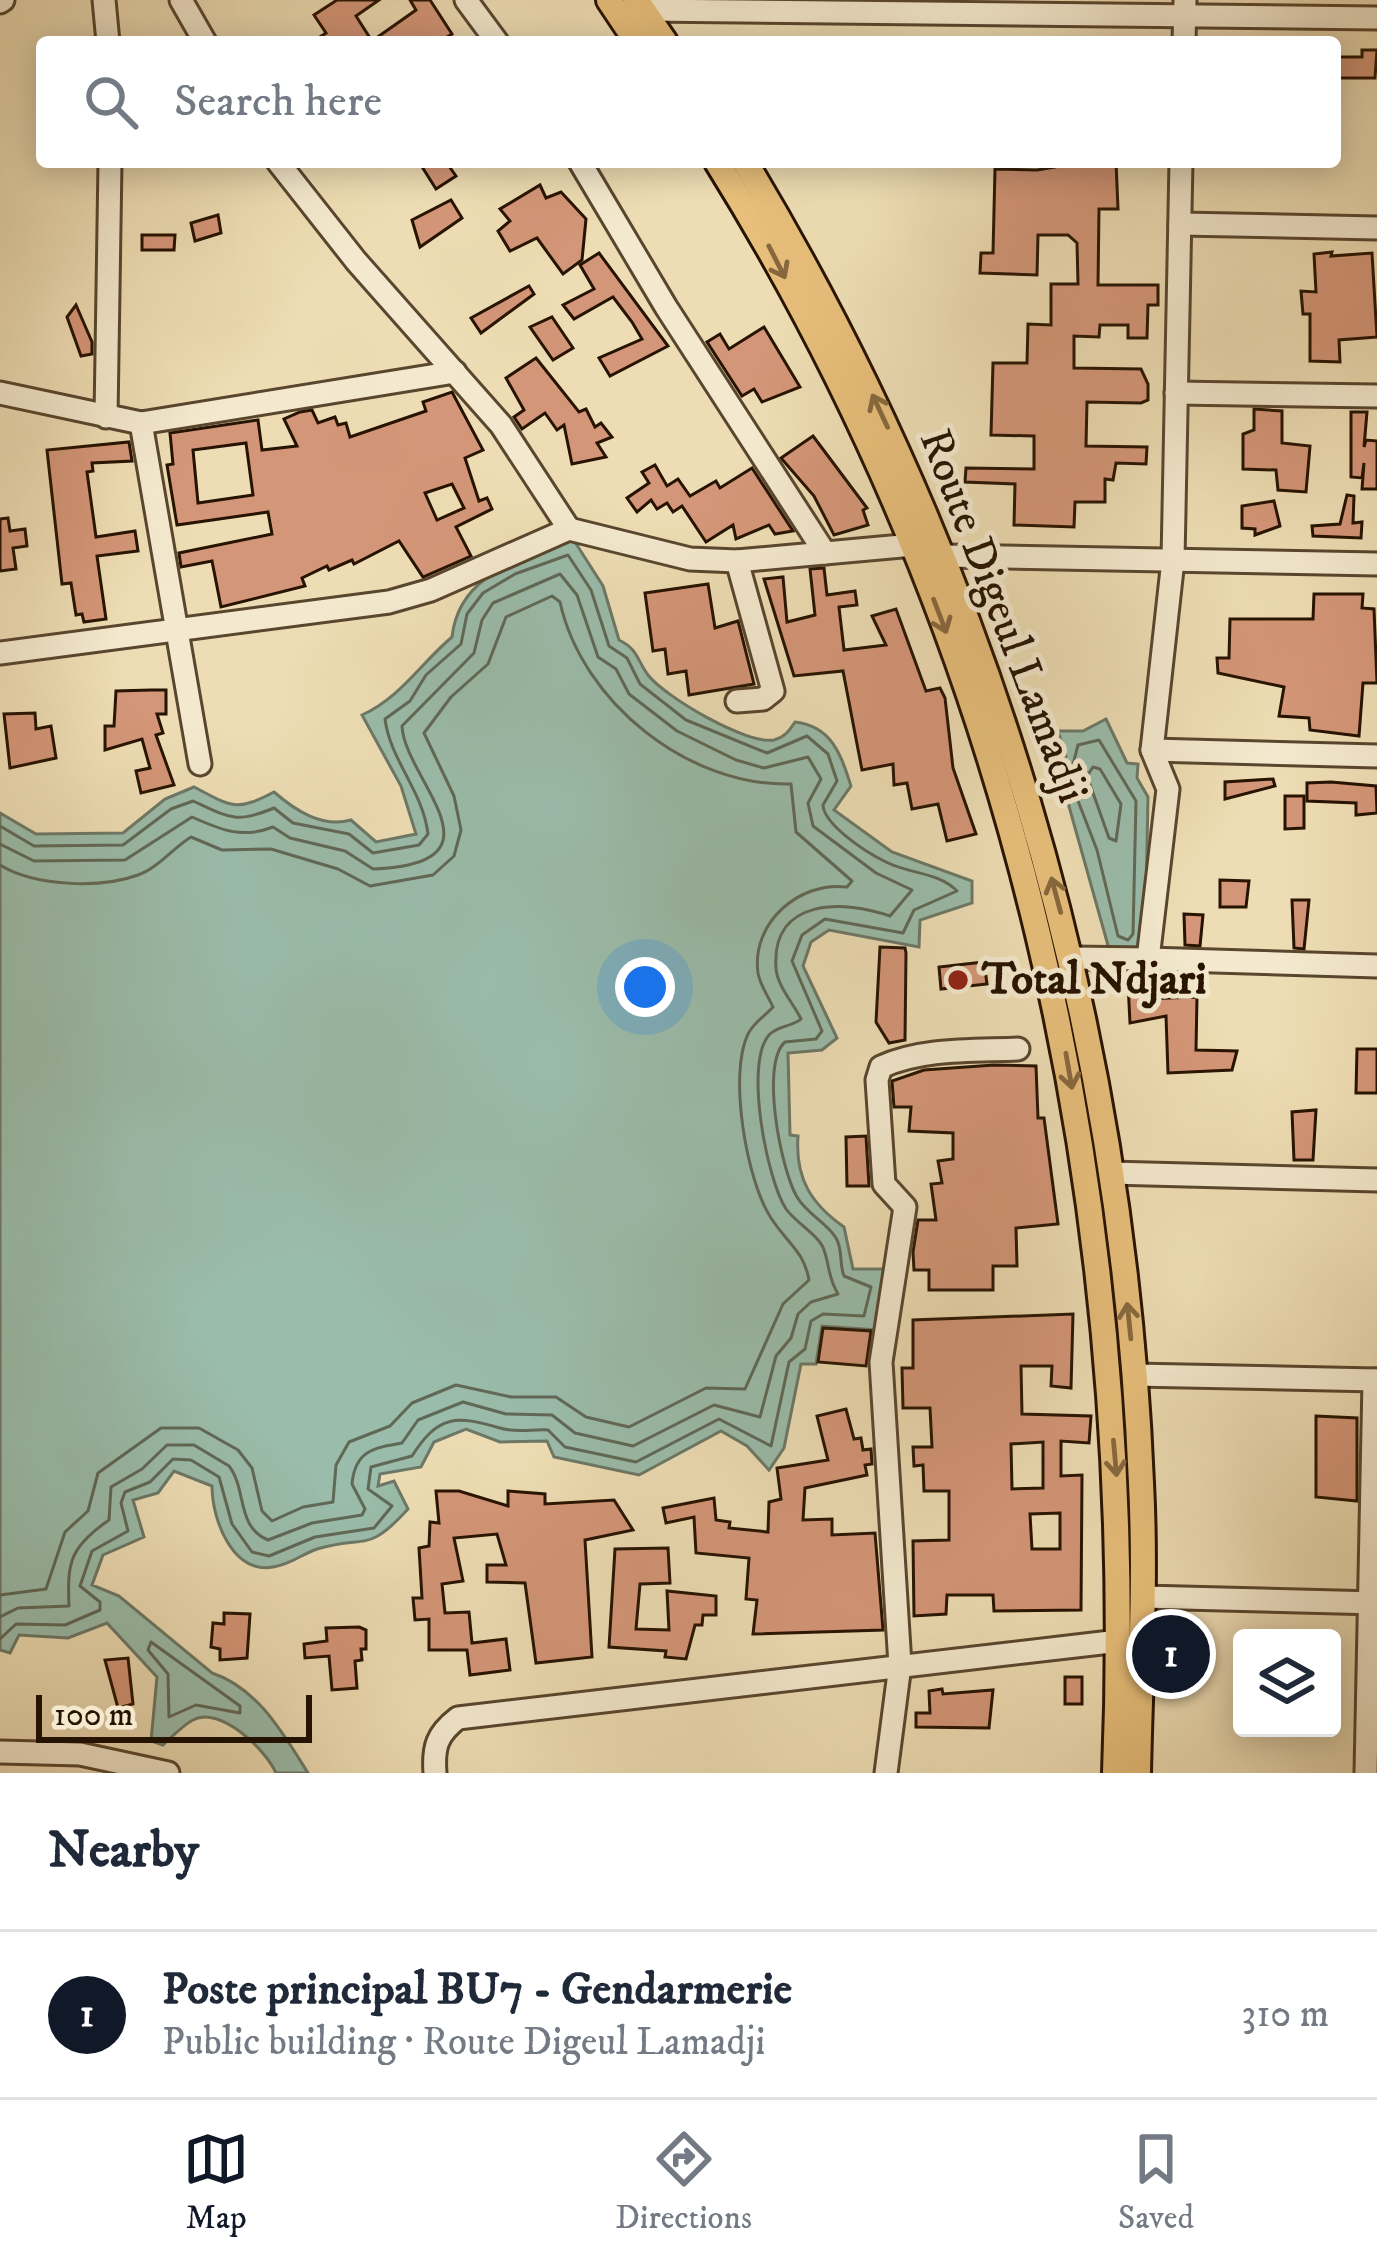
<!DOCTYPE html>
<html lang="en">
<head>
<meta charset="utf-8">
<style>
	:root { --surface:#fff; --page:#f6f6f7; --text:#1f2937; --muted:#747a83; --line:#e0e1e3; --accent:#111827 }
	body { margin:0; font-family:"IM FELL DW Pica",serif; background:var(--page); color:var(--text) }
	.controls { position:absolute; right:36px; bottom:36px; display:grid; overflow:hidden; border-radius:12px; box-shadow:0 6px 30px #0003 }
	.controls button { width:108px; height:108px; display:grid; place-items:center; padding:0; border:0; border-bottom:3px solid var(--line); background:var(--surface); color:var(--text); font:60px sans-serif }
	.scale { position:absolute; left:36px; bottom:30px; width:276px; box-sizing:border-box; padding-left:12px; border:6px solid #271301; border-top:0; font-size:33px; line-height:42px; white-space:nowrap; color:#271301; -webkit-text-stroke:9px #f4e9ce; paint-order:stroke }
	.you { position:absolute; left:645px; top:987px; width:42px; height:42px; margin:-30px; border:9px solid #fff; border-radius:50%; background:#1a73e8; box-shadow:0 0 0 18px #1a73e833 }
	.badge { display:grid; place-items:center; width:78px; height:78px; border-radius:50%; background:var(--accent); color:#fff; font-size:39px; font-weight:700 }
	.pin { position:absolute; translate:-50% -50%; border:6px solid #fff; box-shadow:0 3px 12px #0006 }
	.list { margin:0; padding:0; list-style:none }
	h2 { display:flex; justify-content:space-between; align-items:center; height:156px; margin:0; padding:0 48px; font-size:51px }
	h2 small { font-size:39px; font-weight:400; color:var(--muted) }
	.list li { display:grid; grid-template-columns:78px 1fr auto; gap:36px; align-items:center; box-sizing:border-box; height:168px; padding:0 48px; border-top:3px solid var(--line) }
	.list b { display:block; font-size:45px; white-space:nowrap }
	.list p { margin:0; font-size:39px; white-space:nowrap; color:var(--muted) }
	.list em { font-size:39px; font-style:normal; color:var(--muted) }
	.icon { flex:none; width:66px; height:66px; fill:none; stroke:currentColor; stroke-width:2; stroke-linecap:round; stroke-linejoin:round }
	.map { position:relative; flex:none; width:1377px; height:1773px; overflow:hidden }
	.search { position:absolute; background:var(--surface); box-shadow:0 6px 30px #0003; left:36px; right:36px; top:36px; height:132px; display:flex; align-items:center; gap:30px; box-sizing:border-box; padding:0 42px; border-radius:12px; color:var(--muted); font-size:45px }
	.sheet { height:324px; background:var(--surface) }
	nav { display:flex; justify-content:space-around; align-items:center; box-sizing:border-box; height:168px; border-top:3px solid var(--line); background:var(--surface); font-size:33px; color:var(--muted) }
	nav a { display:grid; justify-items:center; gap:6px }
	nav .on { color:var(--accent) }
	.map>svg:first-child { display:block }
	.water { fill:#9abcaa; stroke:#6c7866; stroke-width:3 }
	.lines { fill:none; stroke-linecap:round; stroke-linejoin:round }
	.shore { stroke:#606856; stroke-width:3 }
	.building { fill:#d49678; stroke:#271301; stroke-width:3; fill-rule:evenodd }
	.minor-casing { stroke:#59462e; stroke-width:27 }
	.major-casing { stroke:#271301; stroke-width:30 }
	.minor { stroke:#f4e9ce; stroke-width:21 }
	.major { stroke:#e7be7a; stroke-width:24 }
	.oneway { stroke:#87683e }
	.poi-dot { fill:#8f2418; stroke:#f4e9ce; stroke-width:4.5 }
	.labels { text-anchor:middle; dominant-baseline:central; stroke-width:10; stroke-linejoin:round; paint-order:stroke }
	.street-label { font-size:45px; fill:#271301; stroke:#f4e9ce }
	.poi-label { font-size:45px; font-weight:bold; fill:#271301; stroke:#f4e9ce; text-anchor:start }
</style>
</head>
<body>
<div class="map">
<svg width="1377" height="1773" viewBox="0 0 1377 1773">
	<rect width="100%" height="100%" fill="#eeddb4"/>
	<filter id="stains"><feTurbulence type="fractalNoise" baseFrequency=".00167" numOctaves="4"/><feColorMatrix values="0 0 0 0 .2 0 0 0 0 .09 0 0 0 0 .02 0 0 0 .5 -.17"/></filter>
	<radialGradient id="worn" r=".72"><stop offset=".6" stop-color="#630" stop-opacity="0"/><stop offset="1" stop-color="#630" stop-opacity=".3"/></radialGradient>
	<!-- water -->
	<g class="water">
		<path d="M573,539L603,586L619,640C639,650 636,659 648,675C665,697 747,745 774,740C785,737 789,731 795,722C832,726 841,755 851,786L834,810L892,852L972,881V903L920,920L919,947L829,930L811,942L803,966L837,1038L822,1050L788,1053L790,1135L798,1136C795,1178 811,1204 844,1227L853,1269H885L888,1283L880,1299L878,1330L822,1326L816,1364H801L784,1448L769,1470L747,1446L721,1431L639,1475L554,1457L547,1441L500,1442L466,1429L434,1442L421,1467L380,1474L378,1486L394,1481L408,1509C366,1555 367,1534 317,1549C302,1554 290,1565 273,1567C232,1574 212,1519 212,1486L174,1471L158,1493L133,1500L144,1537L103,1555L92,1585L119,1596L212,1673C258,1688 284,1735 308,1773H276C266,1750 220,1705 193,1720C183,1725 172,1737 163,1745L151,1741L157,1677L107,1623L68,1638L19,1635L10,1653L0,1650V813L36,834L123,833L165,799L194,787C232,807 236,812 274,792C296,811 322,828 351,820L376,842L416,834L401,786L362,715C401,697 420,664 452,637C459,573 520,561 573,539Z"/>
		<path d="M1106,719L1127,763L1138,764L1137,778L1148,797L1145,950L1109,949L1058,767L1066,757L1058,731H1083Z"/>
	</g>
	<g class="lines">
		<!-- shore -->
		<g class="shore">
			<path d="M1099,740L1136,801L1133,934L1128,940L1118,936L1097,850L1075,793L1071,772L1078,745Z"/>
			<path d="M1093,767L1100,769L1121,804L1116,841L1109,838L1087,776Z"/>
			<path d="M0,826L34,846L123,845L171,809L193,801C230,818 236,824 274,808L293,823L349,834L373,853L419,845L428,834C423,791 390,760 385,719L410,701L426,675L461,644L467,614L483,593L515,574L568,555L591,590L609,646L627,658L640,684L686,720L767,753L807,736L828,754L837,781L823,805C824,825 867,853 886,862C909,874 939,872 957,891L914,910L903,933L825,919L802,935L792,961L822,1031L816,1039L785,1042C760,1064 781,1170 797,1197C807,1214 827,1223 836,1238C843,1249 839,1264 844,1276L871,1287L864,1316L823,1314L811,1321L805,1349L789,1362L771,1446L719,1419L636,1462L565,1447L548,1430C533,1429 514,1433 500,1428C456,1415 438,1415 412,1456L371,1467L368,1489L392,1506L374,1528L315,1537L269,1556L252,1552L232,1524L219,1477L191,1460L173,1459L150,1482L125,1492L121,1503L128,1531L92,1551L80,1586L100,1602V1610L65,1625L16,1624L0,1639"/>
			<path d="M0,844L34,861L125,860L192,817C221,830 242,839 273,827L290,838L345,851L373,869C512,864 404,779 402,726L474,653L482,620L493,603L560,574L577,595L598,657L616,669L629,694L677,731L736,760L764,768L808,757L821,779L808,803L813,826L876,873L912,890L890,916C845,900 771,897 776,968C777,986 794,1004 801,1019C792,1027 778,1025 769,1035C744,1063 767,1180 786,1209C796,1223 820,1236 824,1250C830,1267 828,1278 838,1294L811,1302L798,1314L791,1338L776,1356L760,1417L714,1405L633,1446L575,1433L552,1415L506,1414L463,1402L418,1420L402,1443C373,1448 355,1451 352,1484L365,1509L362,1515L312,1523L268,1540C236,1527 247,1489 229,1466L194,1445H167L142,1469L111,1487L109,1520C70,1547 67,1562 69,1606L18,1608L0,1617"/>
			<path d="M0,865C34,886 100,889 138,875C158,868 173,848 191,837L222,850L271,849L338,869L370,886L433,875L454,856L461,830L454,796L424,733L451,697L488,664L506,617L552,596L560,602C582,702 688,787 791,784L796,832L852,881L847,887C800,881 751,922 758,973C760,985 768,996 773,1007C765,1016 754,1022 748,1034C728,1075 747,1182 771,1218C787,1243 804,1251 809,1280L783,1304L745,1389L706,1388L629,1427L586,1417L556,1397H511L456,1385L412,1403L390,1426L349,1442L336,1465L333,1502L303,1507L272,1521L262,1511L252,1468L238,1450L199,1428H161L98,1473L88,1511L65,1532L46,1589L0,1595"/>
			<path d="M151,1642L240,1706V1713L196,1705L169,1717L168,1674L148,1650Z"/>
		</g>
	</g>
	<!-- building -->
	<g class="building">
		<path d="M337,0H379L356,16L372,41L416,10L410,0H430L452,34L439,42H312L326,33L314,15Z"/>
		<path d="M1362,50H1377L1375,78H1335V57H1362Z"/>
		<path d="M419,162H446L456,176L436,189Z"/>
		<path d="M1055,162H1116L1118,209H1099L1098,285H1158V305H1148L1147,338H1128V325H1100L1099,337L1074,336V368L1141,369L1148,384V400L1141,403L1087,402L1086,446L1147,447L1146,464L1116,463L1113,480L1105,479V502H1075L1074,527L1014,525L1015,484L965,482L966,468L1034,469V436L991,435L993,363H1027L1028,324L1051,325V284H1078L1077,243L1068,235H1038L1037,275L980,273L981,253H993L995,169L1037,170L1055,167Z"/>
		<path d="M540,185L546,198L561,192L586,219L582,260L563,274L537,238L510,251L498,231L510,221L500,209Z"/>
		<path d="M451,200L462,218L420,247L412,220Z"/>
		<path d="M218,215L221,233L195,241L191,223Z"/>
		<path d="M142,235H175L174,250H142Z"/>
		<path d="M1332,252L1331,256L1372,253L1377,337L1339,340L1340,362L1310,361V314H1303L1301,291L1316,292L1314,254Z"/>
		<path d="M599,253L668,346L610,376L599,358L642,339L632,322L613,297L574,319L563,305L594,289L580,265Z"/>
		<path d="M529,286L534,294L481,333L471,318Z"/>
		<path d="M76,305L92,342V354L81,356L67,317Z"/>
		<path d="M552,317L573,348L553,360L530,327Z"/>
		<path d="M764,327L800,387L762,402L754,389L742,396L707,342L720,334L729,349Z"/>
		<path d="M536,358L579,412L586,409L595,427L601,423L612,437L597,443L606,457L572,464L564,425L557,430L545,413L522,429L514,417L524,410L506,378Z"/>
		<path d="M452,392L483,450L465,458L479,501L487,498L492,509L456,527L471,556L423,577L399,541L354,564L352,560L329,570L327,566L302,578L305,586L221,607L212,561L181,567L179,553L272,534L268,512L177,525L167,465L173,464L170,433L258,420L262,450L297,446L284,419L300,412L312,410L318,423L335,417L338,425L346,423L350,437L426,411L423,402ZM246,443L253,495L198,503L193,450ZM452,484L464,508L437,520L425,493Z"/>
		<path d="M1254,409L1282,411V443L1310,446L1306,492L1278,490L1276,470L1243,469V434L1254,430Z"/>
		<path d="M1351,412H1367L1364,447L1366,440L1377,441V489H1362L1364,463L1362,478L1351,477Z"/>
		<path d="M813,436L867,508L863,510L868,525L834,535L814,496L781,458Z"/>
		<path d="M129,442L132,461L92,463L93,471L87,472L96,537L135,531L138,551L97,556L106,619L84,622L82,614L76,615L71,583L62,584L47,450Z"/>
		<path d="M655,465L667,486L678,479L690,496L716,481L720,488L752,468L793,531L775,534L769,525L736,539L733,525L706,542L682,506L673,512L667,503L657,509L651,500L637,512L627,498L649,483L642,472Z"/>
		<path d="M1347,495L1354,496L1353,523L1362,522L1361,538L1313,536L1312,526L1340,524Z"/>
		<path d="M1274,501L1280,526L1255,535V529L1242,528V506Z"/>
		<path d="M8,518L10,531L25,529L27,546L13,548L16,569L0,571V519Z"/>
		<path d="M824,568L827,595L855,591L857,605L839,607L844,650L886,645L872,616L896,609L926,691L940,688L945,698L953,768L976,834L947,841L938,804L912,809L907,783L894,785L893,764L862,770L843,671L794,676L764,579L783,577L787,622L815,615L810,569Z"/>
		<path d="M708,584L715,628L738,621L754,684L689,695L686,671L668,674L665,649L653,651L645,593Z"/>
		<path d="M1314,594H1363L1362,608L1374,609L1377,683H1363L1359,736L1310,730L1309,718L1279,716L1284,687L1218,673L1217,658H1229L1230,619H1313Z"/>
		<path d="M151,690H166V714H157L163,733L156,735L174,785L141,793L136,771L150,768L142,739L105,750V726H114L116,691Z"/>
		<path d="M35,713L36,729L51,726L56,758L10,768L4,714Z"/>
		<path d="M1273,779L1275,786L1225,799V782Z"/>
		<path d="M1331,782L1376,786L1377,813L1356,815V803L1307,801V783Z"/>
		<path d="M1285,796H1304V828L1285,829Z"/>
		<path d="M1220,880L1249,881L1246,907H1220Z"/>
		<path d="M1292,900H1309L1304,949L1294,948Z"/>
		<path d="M1184,914L1203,915L1200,946L1185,945Z"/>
		<path d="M880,947L905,948L906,953L905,1040L889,1043L876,1022Z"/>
		<path d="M984,962L987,984L941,989L939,967Z"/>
		<path d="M1142,982L1143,999L1197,997L1196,1050L1237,1051L1232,1070L1168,1073L1166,1016L1130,1023L1128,983Z"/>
		<path d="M1357,1049H1377V1093H1356Z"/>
		<path d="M994,1065L1036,1066L1038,1118H1044L1058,1224L1016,1228L1017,1266H993V1290H929V1270H914L913,1252L918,1220H936L931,1184L942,1183L938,1161L953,1159V1133L909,1131L911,1107H894L892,1081L924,1070Z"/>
		<path d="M1316,1110L1313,1160H1294L1292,1112Z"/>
		<path d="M866,1136L869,1186H847L846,1137Z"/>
		<path d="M1073,1314L1071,1388L1051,1386L1052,1366H1021L1022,1414L1091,1416L1089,1443L1061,1441V1476L1082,1475L1081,1610L994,1611L993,1595H947L946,1614L914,1616L913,1541L949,1540V1491H924L923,1465L914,1466L913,1447H932L930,1408H903L902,1368H913V1320ZM1043,1442V1488L1012,1489L1011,1444ZM1060,1513V1549H1032L1030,1514Z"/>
		<path d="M823,1328L871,1331L866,1366L818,1362Z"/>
		<path d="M846,1409L854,1439L861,1438L863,1450L871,1449L872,1464L865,1465L867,1475L805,1488L803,1520L832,1519V1535L875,1533L883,1630L753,1634L757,1600L746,1599L749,1558L696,1553L694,1517L666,1523L663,1508L714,1498L716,1520L730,1522L729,1528L768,1532L769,1502L781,1499L777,1468L828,1460L817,1416Z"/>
		<path d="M1316,1416L1357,1418V1501L1316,1497Z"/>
		<path d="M436,1491H459L508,1506V1491L545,1494V1504L614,1500L633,1530L585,1540L592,1657L536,1663L525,1583L487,1582V1565H506L497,1534L454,1538L463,1581L442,1584L445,1613L469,1612L472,1643L506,1639L510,1670L470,1675L467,1650H429V1619L415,1620L413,1598H422L419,1548L429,1546L430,1522L439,1523Z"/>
		<path d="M668,1548L670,1583L640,1584L636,1629L669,1630L667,1591L716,1596V1615H703L702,1625H695L686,1659L665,1657L666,1651L609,1647L615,1549Z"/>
		<path d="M224,1613L250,1614L247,1658L220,1660V1649L211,1647L213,1623L224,1624Z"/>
		<path d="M359,1627L366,1630V1649H361L362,1660L355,1661L357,1688L332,1690L329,1656L305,1658L304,1644L327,1641L326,1628Z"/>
		<path d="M128,1658L133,1704L118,1708L105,1660Z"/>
		<rect x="1065" y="1677" width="17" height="27"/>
		<path d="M942,1689L943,1694L993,1690L989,1728L916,1727V1713H930L929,1691Z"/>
	</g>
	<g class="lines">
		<!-- minor casing -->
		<g class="minor-casing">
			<g id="minor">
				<path d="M104,0L108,42"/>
				<path d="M181,0L205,42"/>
				<path d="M466,0L497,42"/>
				<path d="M0,2L3,0"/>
				<path d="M644,10L1377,18"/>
				<path d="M1184,42L1185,1"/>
				<path d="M278,162L356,261L501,425L569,529"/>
				<path d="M580,162L666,307L825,553"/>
				<path d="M1180,224L1377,228"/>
				<path d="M0,393L141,423L455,372"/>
				<path d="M1176,393L1377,396"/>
				<path d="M106,417L110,162"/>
				<path d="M141,423L200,764"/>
				<path d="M945,556L1377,564"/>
				<path d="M737,561L773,691L763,699L737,701"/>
				<path d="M0,653L389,602L431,590L569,529L690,559L737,561L913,545"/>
				<path d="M1152,750L1377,756"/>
				<path d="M1072,958L1148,959L1168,789L1152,750L1173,560L1181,162"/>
				<path d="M1148,959L1377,966"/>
				<path d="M1110,1173L1377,1180"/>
				<path d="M1134,1375L1377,1380"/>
				<path d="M1143,1597L1377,1603"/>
				<path d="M0,1752L80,1754L168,1773"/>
				<path d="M435,1773C433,1747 437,1734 458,1718L1119,1641"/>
				<path d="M886,1773L900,1665L881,1362L905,1207L884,1184L877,1080L881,1067C922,1048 974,1051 1018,1049"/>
				<path d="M1366,1773L1374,1380"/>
			</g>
		</g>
		<!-- major casing -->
		<g class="major-casing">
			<g id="major">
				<path d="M609,0L637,42"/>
				<path d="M636,0L665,42"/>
				<path d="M717,162C1021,650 1138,1203 1115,1773"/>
				<path d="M745,162C987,564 1122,1015 1141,1483C1146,1580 1140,1676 1138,1773"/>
			</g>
		</g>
		<!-- minor -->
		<use href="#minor" class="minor"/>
		<!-- major -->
		<use href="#major" class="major"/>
	</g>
	<!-- one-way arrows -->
	<defs><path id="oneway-shaft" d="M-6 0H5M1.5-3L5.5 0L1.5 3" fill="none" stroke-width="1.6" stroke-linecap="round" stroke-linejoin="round" transform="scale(3)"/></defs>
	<g class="oneway">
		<use href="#oneway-shaft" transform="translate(777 262) rotate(63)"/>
		<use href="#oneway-shaft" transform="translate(880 411) rotate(-115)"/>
		<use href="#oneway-shaft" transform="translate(940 616) rotate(69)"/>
		<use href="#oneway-shaft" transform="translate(1056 895) rotate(-105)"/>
		<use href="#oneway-shaft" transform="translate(1069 1071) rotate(80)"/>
		<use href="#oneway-shaft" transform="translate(1129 1321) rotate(-96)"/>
		<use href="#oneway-shaft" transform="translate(1115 1458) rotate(85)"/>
	</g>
	<!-- markers -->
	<circle class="poi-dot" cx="958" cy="980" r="12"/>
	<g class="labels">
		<!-- street labels -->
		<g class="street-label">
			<text transform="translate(1003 616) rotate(69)">Route Digeul Lamadji</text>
		</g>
		<!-- poi labels -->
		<g class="poi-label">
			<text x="982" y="980">Total Ndjari</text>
		</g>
	</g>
	<rect width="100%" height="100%" filter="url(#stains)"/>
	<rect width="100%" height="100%" fill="url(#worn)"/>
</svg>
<div class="controls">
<button><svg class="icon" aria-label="layers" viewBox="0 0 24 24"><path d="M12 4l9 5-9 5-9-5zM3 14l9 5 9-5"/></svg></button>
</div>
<div class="scale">100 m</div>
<div class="you"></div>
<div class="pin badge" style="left:1171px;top:1654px">1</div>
<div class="search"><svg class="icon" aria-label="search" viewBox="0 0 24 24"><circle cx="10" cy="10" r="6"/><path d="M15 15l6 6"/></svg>Search here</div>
</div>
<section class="sheet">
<h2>Nearby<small></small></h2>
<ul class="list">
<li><span class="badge">1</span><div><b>Poste principal BU7 - Gendarmerie</b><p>Public building · Route Digeul Lamadji</p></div><em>310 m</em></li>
</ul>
</section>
<nav>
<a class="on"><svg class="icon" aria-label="map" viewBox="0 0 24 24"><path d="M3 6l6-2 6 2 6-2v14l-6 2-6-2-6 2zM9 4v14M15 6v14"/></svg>Map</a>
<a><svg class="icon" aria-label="directions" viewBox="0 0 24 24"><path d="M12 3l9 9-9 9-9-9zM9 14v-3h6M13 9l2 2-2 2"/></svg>Directions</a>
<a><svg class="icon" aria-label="saved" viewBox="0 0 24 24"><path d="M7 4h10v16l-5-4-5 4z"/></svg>Saved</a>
</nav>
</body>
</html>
